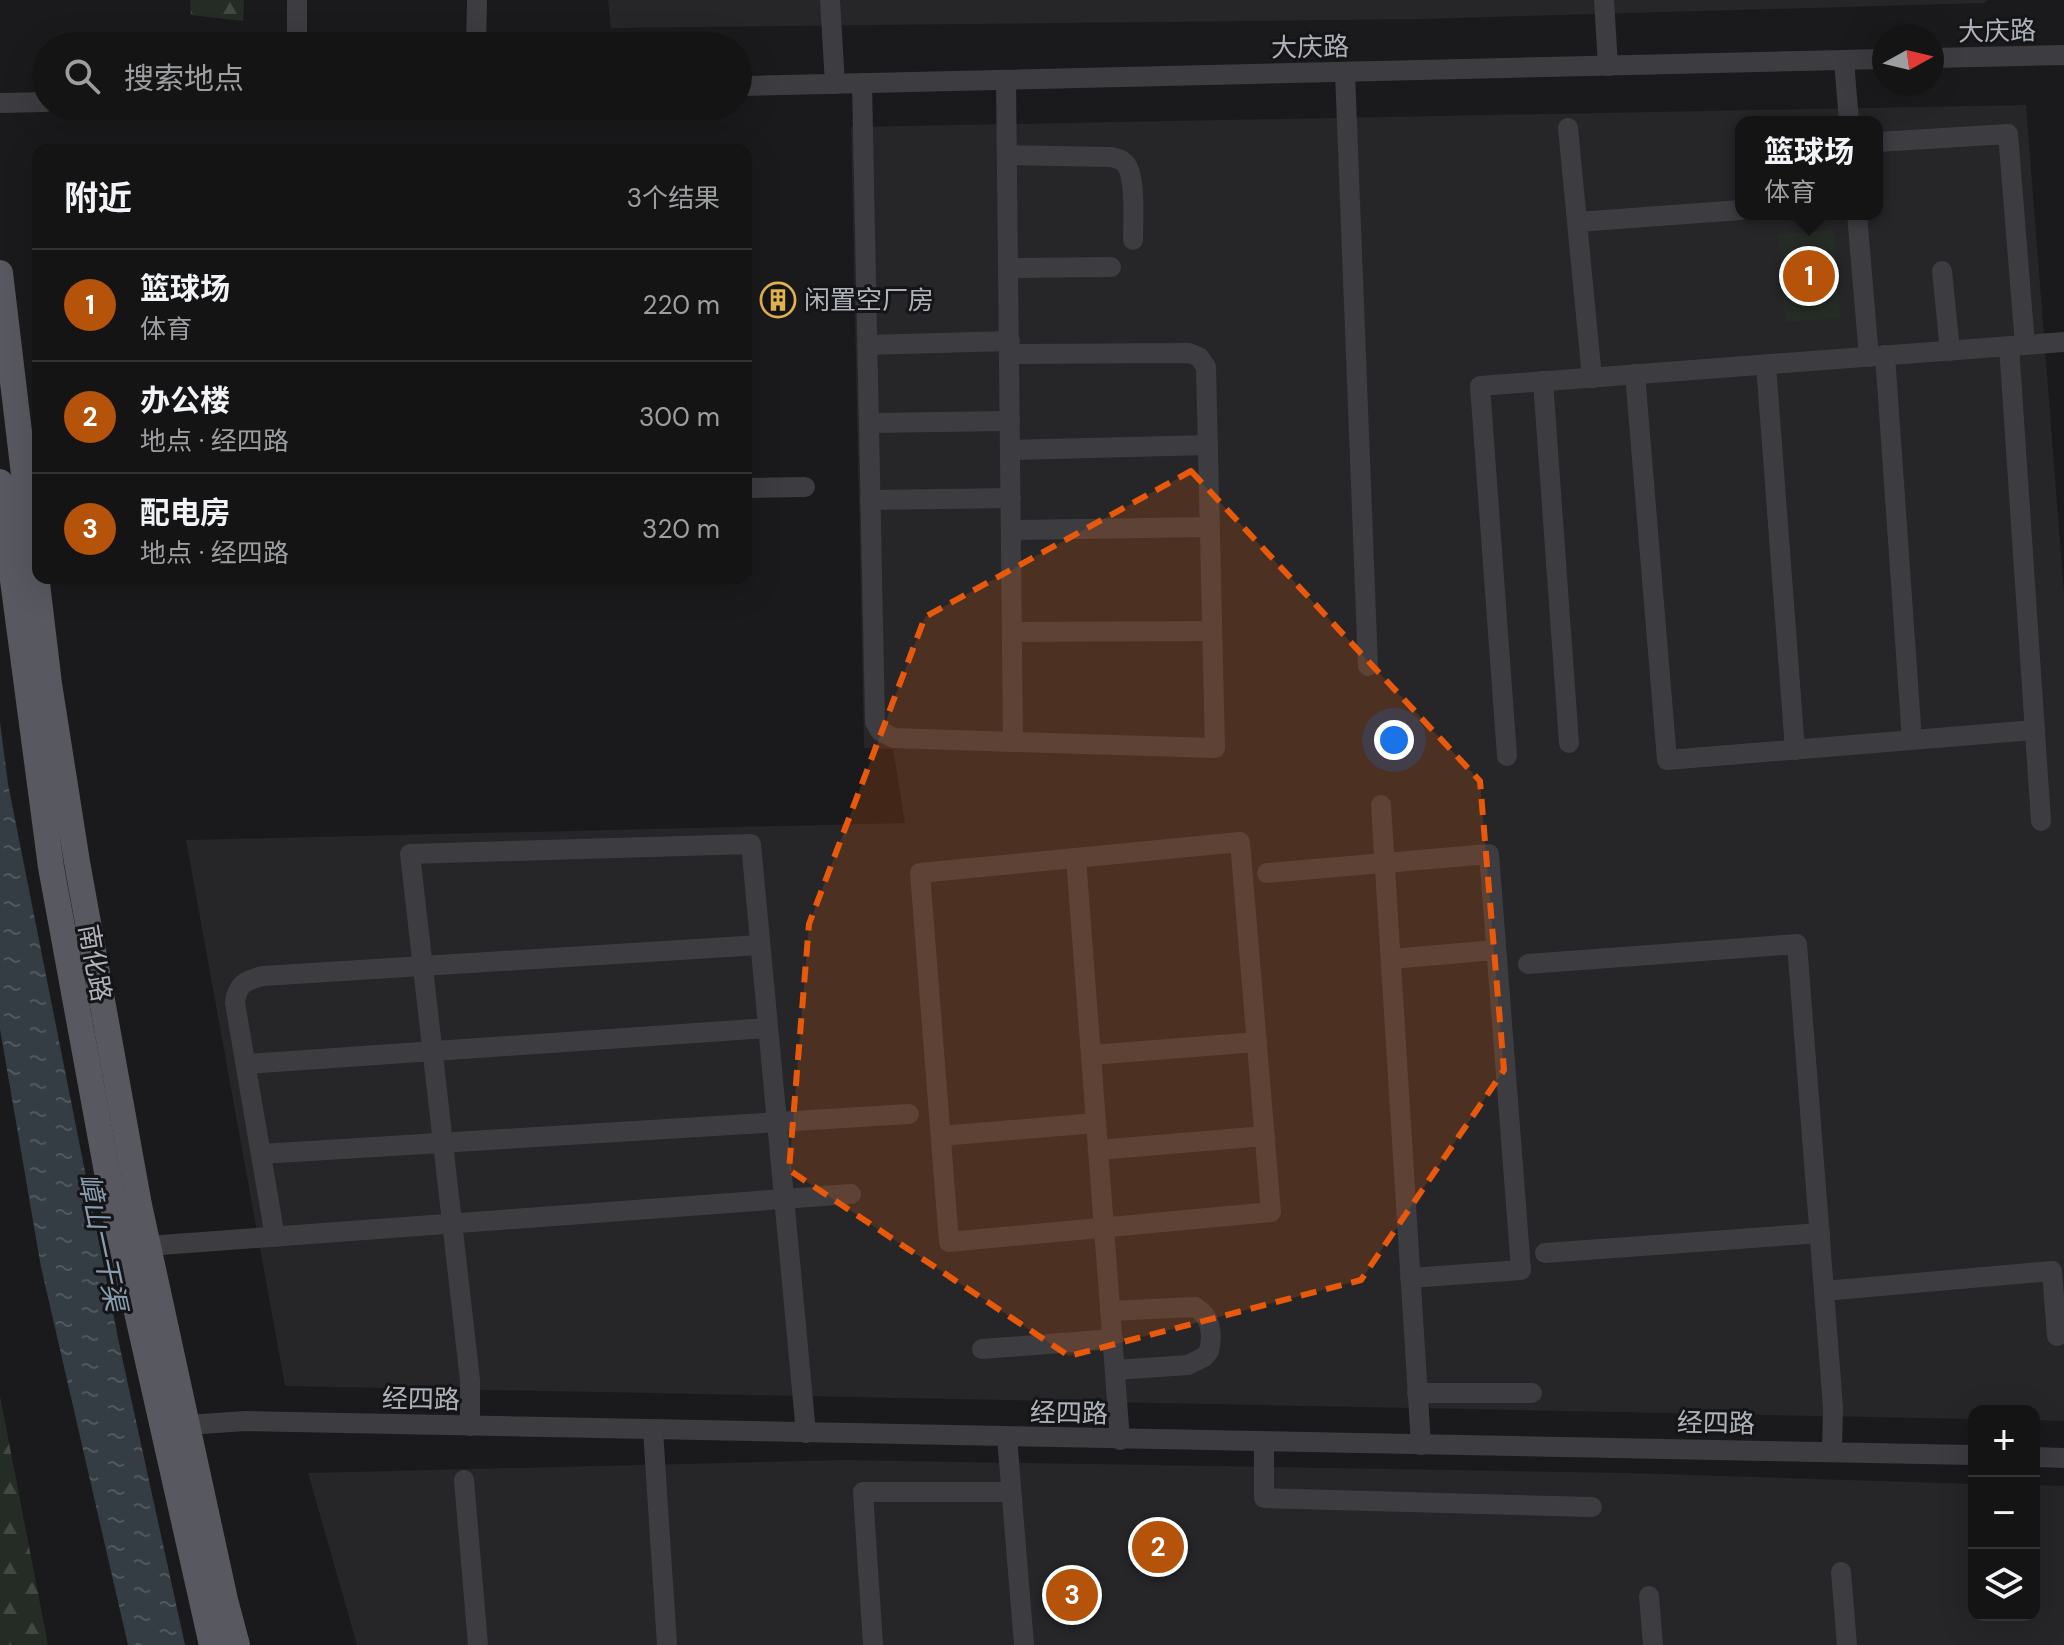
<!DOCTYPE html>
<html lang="zh">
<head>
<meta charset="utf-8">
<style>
	:root { --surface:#141415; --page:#212122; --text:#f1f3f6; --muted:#9d9ea0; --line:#333334; --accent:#b45309 }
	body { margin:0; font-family:"DM Sans","Noto Sans SC",sans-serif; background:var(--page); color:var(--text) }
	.controls { position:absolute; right:24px; bottom:24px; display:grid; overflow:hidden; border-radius:16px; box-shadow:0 8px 32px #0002 }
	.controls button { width:72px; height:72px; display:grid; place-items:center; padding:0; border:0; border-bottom:2px solid var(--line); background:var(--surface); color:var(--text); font:40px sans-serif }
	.compass { position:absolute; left:1872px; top:24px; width:72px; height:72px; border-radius:50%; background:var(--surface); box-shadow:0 8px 32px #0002; rotate:82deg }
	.you { position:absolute; left:1394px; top:740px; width:28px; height:28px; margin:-20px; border:6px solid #fff; border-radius:50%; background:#1a73e8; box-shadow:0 0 0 12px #1a73e833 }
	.badge { display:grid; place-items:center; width:52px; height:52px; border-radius:50%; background:var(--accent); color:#fff; font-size:26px; font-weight:700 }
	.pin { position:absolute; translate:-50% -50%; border:4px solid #fff; box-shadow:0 2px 8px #0006 }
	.popup { position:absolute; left:1735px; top:116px; width:148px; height:104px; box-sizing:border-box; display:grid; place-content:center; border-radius:16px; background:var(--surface); filter:drop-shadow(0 2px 6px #0005); font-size:26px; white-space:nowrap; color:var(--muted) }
	.popup b { font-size:30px; color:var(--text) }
	.popup::after { content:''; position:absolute; left:50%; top:100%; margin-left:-16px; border:16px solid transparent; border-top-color:var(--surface) }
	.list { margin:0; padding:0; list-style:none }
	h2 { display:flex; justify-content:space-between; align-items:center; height:104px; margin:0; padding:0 32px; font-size:34px }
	h2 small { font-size:26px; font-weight:400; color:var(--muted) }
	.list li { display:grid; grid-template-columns:52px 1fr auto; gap:24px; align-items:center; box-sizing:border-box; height:112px; padding:0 32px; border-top:2px solid var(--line) }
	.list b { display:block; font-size:30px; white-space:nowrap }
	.list p { margin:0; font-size:26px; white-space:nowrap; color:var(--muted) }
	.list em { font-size:26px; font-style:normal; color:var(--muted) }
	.icon { flex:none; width:44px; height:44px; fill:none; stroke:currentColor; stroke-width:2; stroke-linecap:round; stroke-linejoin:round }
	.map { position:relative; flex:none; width:2064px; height:1645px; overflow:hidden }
	.search { position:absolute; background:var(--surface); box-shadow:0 8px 32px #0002; left:32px; top:32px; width:720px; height:88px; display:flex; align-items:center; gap:20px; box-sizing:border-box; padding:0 28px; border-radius:44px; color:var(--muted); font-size:30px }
	.panel { position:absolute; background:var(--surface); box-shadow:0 8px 32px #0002; left:32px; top:144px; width:720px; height:440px; border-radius:16px }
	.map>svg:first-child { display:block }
	.built { fill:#262629; fill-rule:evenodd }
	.forest { fill:url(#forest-firs) }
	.pitch { fill:#252c26 }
	.water { fill:url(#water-ripples) }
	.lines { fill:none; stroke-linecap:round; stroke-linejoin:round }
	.minor { stroke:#3c3c41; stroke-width:20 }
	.major { stroke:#585960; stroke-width:26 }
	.marked { fill:#e8590c; fill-opacity:0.2; stroke:#e8590c; stroke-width:6; stroke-dasharray:16 10; stroke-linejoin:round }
	.labels { text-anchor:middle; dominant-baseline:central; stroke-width:6; stroke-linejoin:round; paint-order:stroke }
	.street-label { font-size:26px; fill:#aeb2ba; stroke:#151517 }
	.poi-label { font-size:26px; fill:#aeb2ba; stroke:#151517; text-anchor:start }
	.water-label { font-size:28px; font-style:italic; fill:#899db1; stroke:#151517 }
</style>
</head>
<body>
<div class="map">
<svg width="2064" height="1645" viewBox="0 0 2064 1645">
	<defs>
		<pattern id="forest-firs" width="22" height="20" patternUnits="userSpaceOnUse" patternTransform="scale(2)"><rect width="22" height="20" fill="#252c26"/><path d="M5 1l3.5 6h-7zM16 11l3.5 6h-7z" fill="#424843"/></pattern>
		<pattern id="water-ripples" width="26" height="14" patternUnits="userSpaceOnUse" patternTransform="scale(2)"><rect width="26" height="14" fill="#353d44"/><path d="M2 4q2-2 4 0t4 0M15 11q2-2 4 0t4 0" fill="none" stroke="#50575d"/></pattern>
	</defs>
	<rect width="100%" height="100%" fill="#1a1a1c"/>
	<!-- built -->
	<g class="built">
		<path d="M608,0H1988L1984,3L1423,19L611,28Z"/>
		<path d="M2026,105L2064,593V1421L2034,1420V1411H1974V1419L285,1386L186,840L905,823L893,749L864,748L851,127ZM1741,122H1877V214H1741Z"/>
		<path d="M845,1460L1627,1473L1974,1484V1615H2034V1485L2064,1486V1645H357L308,1473Z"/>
	</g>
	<!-- forest -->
	<g class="forest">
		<path d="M190,0H244L243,21L191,15Z"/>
		<path d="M0,1396L48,1645H0Z"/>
	</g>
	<!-- pitch -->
	<path class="pitch" d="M1834,230L1840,318L1785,322L1778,234Z"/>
	<!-- water -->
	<path class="water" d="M0,722L8,784L120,1348L185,1645H128L41,1267L0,1029Z"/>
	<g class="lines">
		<!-- minor -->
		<g class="minor">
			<path d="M830,0L835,84"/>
			<path d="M1604,0L1608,66"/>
			<path d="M297,46V0"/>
			<path d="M476,46L477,0"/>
			<path d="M1932,58L2064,55"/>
			<path d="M1844,60L1849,122"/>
			<path d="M1345,72L1368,666"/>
			<path d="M1006,80L1013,742L1215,748L1206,367L1199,357L1189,353L1010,354"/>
			<path d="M862,83L875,722L880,731L894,738L1013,742"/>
			<path d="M738,86L1884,59"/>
			<path d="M0,103L46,102"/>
			<path d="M1568,128L1592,378"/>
			<path d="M1877,142L2008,134L2025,345"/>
			<path d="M1007,155L1110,157C1117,158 1124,160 1127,166C1136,181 1133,222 1133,240"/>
			<path d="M1857,214L1869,357"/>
			<path d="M1577,222L1741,210"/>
			<path d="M1009,268L1111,267"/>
			<path d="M1942,271L1950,351"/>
			<path d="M867,345L1010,341"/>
			<path d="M2009,346L2041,821"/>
			<path d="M1885,355L1912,740"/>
			<path d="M1766,365L1795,750"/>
			<path d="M1635,374L1667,760L2035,730"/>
			<path d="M1543,381L1569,743"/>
			<path d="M869,423L1010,421"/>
			<path d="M1011,450L1208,445"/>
			<path d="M746,488L805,487"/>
			<path d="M870,500L1011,498"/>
			<path d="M1011,530L1210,527"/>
			<path d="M1012,632L1212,631"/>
			<path d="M1507,756L1480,386L2064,342"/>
			<path d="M1381,805L1421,1445"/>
			<path d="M1240,842L1271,1212L949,1242L920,873Z"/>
			<path d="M1076,858L1120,1440"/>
			<path d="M1267,873L1489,854L1521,1270L1410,1278"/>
			<path d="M1391,959L1496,950"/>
			<path d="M1528,964L1797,944L1833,1407L1832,1451"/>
			<path d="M1091,1055L1257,1042"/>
			<path d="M246,1064L768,1028"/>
			<path d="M941,1136L1096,1123"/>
			<path d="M1098,1150L1265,1136"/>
			<path d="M261,1154L909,1114"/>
			<path d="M275,1237L235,1003C237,984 246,980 263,976L760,945"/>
			<path d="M134,1247L851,1194"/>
			<path d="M1545,1253L1820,1233"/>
			<path d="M1824,1291L2052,1271L2057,1336"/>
			<path d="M1110,1311L1195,1307C1211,1316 1213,1334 1209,1351L1204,1357L1188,1365L1115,1370"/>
			<path d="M982,1349L1113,1339"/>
			<path d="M1417,1393H1532"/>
			<path d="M174,1426L245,1421L1974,1455"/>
			<path d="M470,1426V1380L410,854L751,844L806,1433"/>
			<path d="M653,1430L667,1645"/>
			<path d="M1007,1437L1024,1645"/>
			<path d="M1264,1442V1498L1592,1507"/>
			<path d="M2034,1457L2064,1458"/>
			<path d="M464,1480L478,1645"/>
			<path d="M1841,1572L1847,1645"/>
			<path d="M1649,1596L1653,1645"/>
			<path d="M873,1645L863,1492H1011"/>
		</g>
		<!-- major -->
		<g class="major">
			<path d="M0,273L49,684L77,862L139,1205L225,1600L237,1645"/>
			<path d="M0,482L51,867L114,1210L212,1645"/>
		</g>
	</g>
	<!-- marked area -->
	<path class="marked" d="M1191,471L1480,781L1504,1070L1361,1280L1069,1356L789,1170L809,924L925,617Z"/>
	<!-- icons -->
	<defs>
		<g id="building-ring" transform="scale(1.8)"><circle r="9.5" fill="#151517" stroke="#e1b34e" stroke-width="1.5"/><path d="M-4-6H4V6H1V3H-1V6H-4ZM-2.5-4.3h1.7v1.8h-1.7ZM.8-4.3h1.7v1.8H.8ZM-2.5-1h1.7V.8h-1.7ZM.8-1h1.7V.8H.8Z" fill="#e1b34e"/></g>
	</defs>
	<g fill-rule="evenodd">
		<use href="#building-ring" x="778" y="300"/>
	</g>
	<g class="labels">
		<!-- street labels -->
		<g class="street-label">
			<text transform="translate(1997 31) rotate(-1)">大庆路</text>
			<text transform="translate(1310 47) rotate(-1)">大庆路</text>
			<text transform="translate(95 963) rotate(80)">南化路</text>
			<text transform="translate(421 1399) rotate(1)">经四路</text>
			<text transform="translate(1069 1413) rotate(1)">经四路</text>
			<text transform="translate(1716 1423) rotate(1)">经四路</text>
		</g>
		<!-- poi labels -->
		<g class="poi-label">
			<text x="804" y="300">闲置空厂房</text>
		</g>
		<!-- water labels -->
		<g class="water-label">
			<text transform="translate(102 1242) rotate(78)">嶂山一干渠</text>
		</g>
	</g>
</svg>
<div class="controls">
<button>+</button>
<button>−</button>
<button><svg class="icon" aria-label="layers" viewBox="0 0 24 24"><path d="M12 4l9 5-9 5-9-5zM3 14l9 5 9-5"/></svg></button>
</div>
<svg class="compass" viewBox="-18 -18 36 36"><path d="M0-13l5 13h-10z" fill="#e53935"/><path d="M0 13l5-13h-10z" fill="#9d9ea0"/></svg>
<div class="you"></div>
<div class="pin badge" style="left:1809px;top:276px">1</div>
<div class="popup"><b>篮球场</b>体育</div>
<div class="pin badge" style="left:1158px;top:1547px">2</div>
<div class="pin badge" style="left:1072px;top:1595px">3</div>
<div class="search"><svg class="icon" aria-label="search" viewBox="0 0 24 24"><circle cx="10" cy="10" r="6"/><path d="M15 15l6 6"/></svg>搜索地点</div>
<section class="panel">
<h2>附近<small>3个结果</small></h2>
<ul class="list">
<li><span class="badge">1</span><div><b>篮球场</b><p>体育</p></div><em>220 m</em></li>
<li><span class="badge">2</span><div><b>办公楼</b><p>地点 · 经四路</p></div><em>300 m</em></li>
<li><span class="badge">3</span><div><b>配电房</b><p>地点 · 经四路</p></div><em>320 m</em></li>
</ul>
</section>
</div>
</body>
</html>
